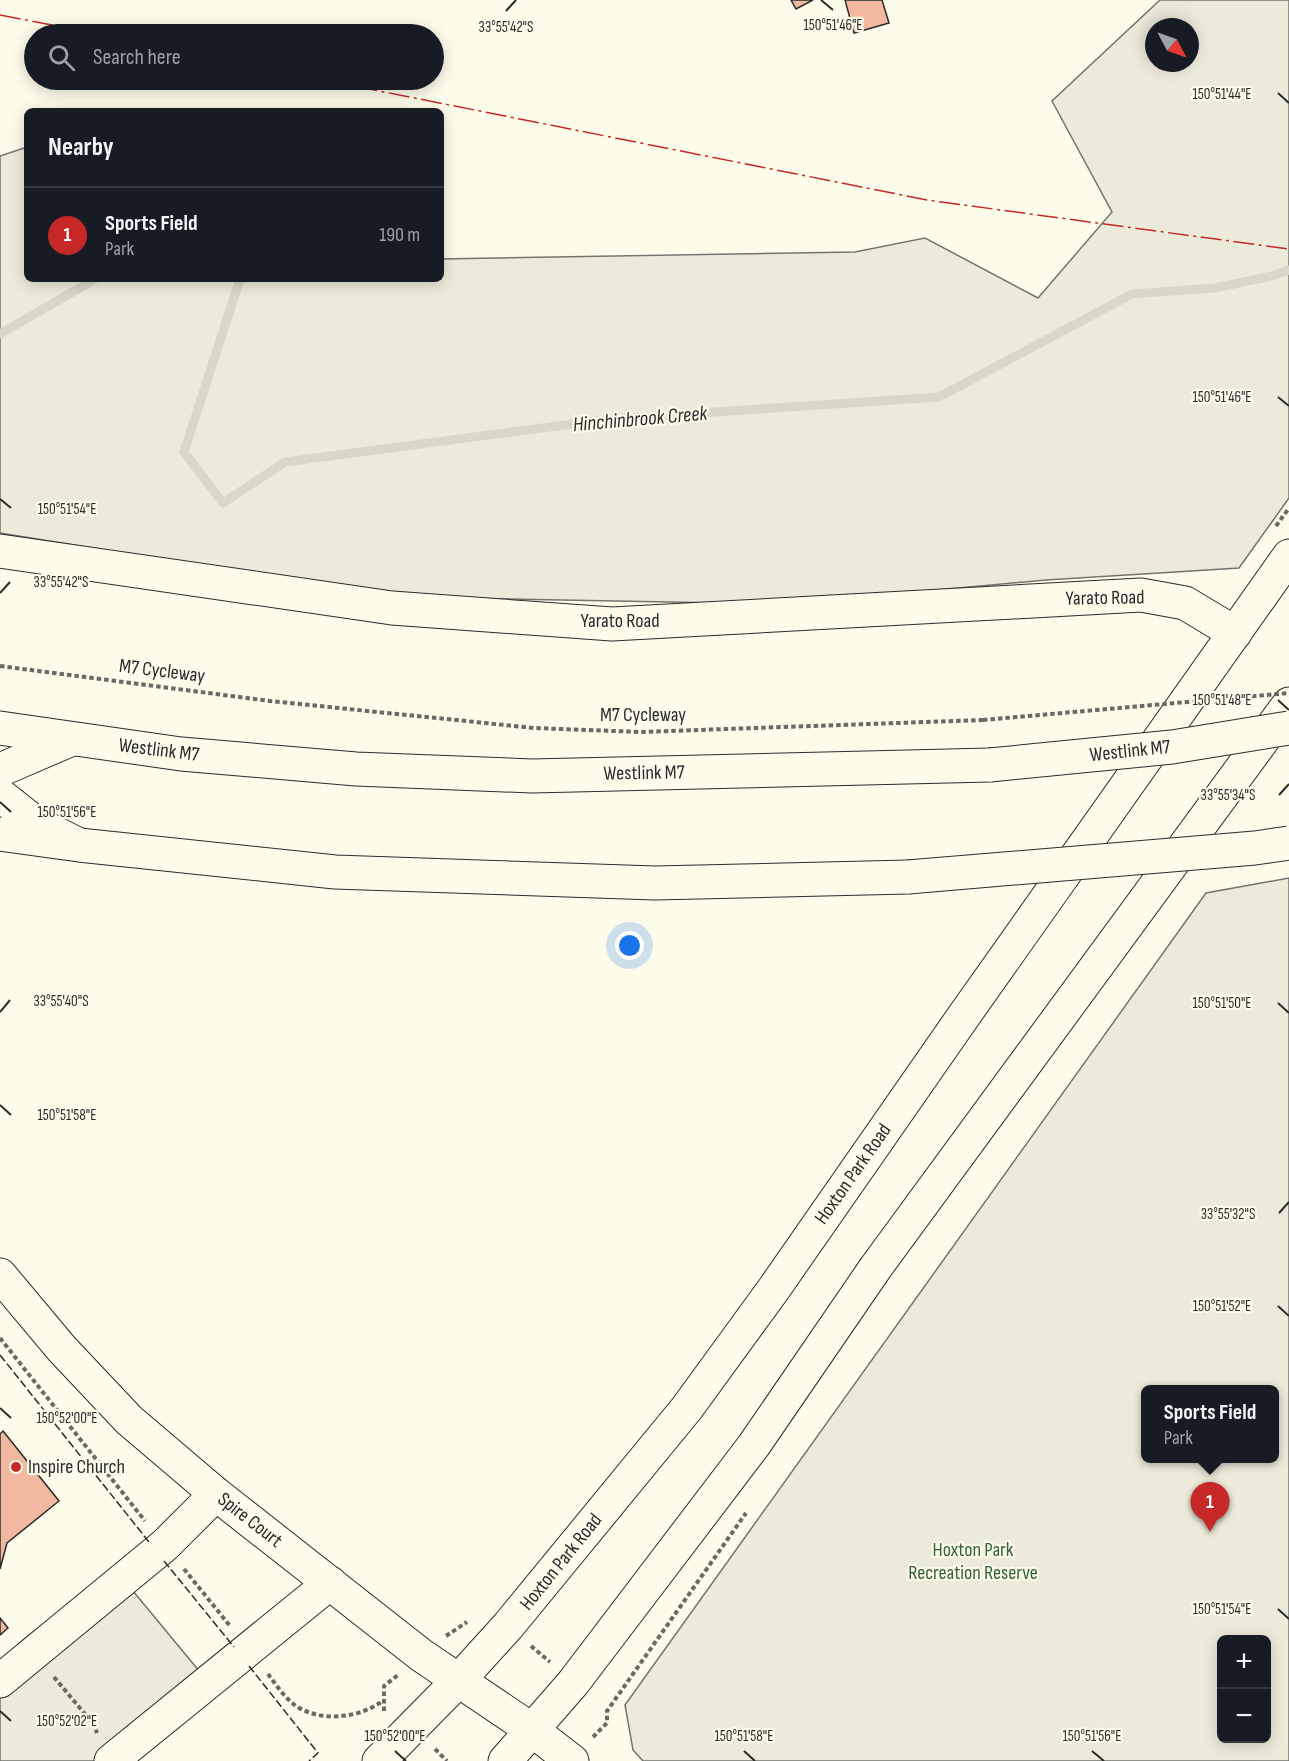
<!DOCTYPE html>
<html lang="en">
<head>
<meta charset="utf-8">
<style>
	:root { --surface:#171b24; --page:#20242c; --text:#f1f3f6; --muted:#9ea1a6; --line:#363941; --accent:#c62828 }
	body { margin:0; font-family:"Sofia Sans Condensed",sans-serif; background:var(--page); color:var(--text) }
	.controls { position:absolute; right:18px; bottom:18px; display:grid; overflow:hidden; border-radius:9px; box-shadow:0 3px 15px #0003 }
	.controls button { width:54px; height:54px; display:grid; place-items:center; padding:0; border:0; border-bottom:2px solid var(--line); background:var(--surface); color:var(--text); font:30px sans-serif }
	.compass { position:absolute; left:1145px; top:18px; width:54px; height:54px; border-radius:50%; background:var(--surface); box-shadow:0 3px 15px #0003; rotate:131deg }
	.you { position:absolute; left:630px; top:946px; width:21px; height:21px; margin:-15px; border:4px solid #fff; border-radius:50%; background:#1a73e8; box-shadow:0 0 0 9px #1a73e833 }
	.badge { display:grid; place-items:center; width:39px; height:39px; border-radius:50%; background:var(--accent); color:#fff; font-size:20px; font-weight:700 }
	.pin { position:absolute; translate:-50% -50px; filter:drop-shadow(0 2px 3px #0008) }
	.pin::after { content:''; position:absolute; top:32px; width:21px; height:18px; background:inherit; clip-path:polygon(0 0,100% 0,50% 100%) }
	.popup { position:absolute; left:1141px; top:1385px; width:138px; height:78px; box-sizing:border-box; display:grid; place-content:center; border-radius:9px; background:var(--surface); filter:drop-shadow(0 2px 4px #0005); font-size:20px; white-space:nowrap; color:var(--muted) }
	.popup b { font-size:22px; color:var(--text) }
	.popup::after { content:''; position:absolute; left:50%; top:100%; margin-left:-12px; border:12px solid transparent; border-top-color:var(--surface) }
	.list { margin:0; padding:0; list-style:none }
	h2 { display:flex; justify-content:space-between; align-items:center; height:78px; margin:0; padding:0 24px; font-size:26px }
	h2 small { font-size:20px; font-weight:400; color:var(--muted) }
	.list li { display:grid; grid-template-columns:39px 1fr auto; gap:18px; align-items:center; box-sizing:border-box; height:96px; padding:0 24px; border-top:2px solid var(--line) }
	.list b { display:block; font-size:22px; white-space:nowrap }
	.list p { margin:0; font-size:20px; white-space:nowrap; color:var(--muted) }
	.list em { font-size:20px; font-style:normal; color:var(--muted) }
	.icon { flex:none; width:33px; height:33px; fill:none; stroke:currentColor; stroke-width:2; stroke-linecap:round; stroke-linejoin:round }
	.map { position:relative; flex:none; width:1289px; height:1761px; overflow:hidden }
	.search { position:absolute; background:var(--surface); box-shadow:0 3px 15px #0003; left:24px; top:24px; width:420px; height:66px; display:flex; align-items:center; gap:15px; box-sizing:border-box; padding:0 21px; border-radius:33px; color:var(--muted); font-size:22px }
	.panel { position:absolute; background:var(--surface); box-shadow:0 3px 15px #0003; left:24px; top:108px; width:420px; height:174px; border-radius:9px }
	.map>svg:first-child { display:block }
	.green { fill:#ecebdb; stroke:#74746e; stroke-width:1.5; fill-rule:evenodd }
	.parking { fill:#eceadb; stroke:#74746e; stroke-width:1.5 }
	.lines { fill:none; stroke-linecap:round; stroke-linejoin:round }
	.stream { stroke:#d8d7c9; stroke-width:9 }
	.building { fill:#f2b8a0; stroke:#2b2b2b; stroke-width:1.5 }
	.minor-casing { stroke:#2b2b2b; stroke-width:35 }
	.major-casing { stroke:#2b2b2b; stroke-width:35 }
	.highway-casing { stroke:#2b2b2b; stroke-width:35 }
	.path { stroke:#6a6964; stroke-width:4; stroke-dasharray:4.5 3; stroke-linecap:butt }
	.minor { stroke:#fdfbea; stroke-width:33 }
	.major { stroke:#fdfbea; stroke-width:33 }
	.highway { stroke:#fdfbea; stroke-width:33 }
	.highway-bridge-casing { stroke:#2b2b2b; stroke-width:35; stroke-linecap:butt }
	.path-bridge { stroke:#6a6964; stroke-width:4; stroke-dasharray:4.5 3; stroke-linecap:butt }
	.highway-bridge { stroke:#fdfbea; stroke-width:33 }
	.fence { stroke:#2b2b2b; stroke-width:1.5; stroke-dasharray:8 3; stroke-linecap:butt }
	.power { stroke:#c62828; stroke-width:1.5; stroke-dasharray:21 4.5 3 4.5; stroke-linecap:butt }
	.ticks { fill:none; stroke:#2b2b2b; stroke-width:2 }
	.poi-dot { fill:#c62828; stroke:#fdfbea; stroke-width:2 }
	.labels { text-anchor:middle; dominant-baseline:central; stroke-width:4.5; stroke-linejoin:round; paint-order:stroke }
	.street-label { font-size:20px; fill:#2b2b2b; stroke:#fdfbea }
	.poi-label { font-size:20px; fill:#2b2b2b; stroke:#fdfbea; text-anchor:start }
	.park-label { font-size:20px; fill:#34623c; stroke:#fdfbea }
	.water-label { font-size:21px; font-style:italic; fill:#2b2b2b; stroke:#fdfbea }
	.ticks-label { font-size:15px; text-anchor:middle; fill:#2b2b2b; stroke:#fdfbea; stroke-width:4.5; stroke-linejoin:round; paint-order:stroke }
</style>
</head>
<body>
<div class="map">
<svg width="1289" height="1761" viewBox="0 0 1289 1761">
	<rect width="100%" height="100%" fill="#fdfbea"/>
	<!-- green -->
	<g class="green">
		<path d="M1160,0H1289V498L1239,568L1046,580L784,604L395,597L0,533V156L27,147V279H441V259L855,252L925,238L1038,298L1112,212L1052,101ZM1154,27H1190V63H1154Z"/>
		<path d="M1289,878V1761H643L633,1750L625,1705L1206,893ZM1146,1390H1274V1458H1146ZM1222,1640H1266V1738H1222Z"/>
	</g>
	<!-- parking -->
	<path class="parking" d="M114,1568L214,1689L127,1761H0V1661L23,1640Z"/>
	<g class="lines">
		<!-- stream -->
		<g class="stream">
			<path d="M240,279L184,452L223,503L285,462L610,419L939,397L1132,294L1215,288L1272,276L1289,270"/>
			<path d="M0,334L95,279"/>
		</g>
	</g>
	<!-- building -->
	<g class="building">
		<path d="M791,0H813L796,9Z"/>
		<path d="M845,0H882L889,23L854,33Z"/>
		<path d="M3,1431L59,1501L7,1543L0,1569V1434Z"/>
		<path d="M0,1618L8,1628L0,1635Z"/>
	</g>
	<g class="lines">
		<!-- minor casing -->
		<g class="minor-casing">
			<g id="minor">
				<path d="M0,551L392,608L612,624L1141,595L1185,603L1235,633"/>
				<path d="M0,770L72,739"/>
				<path d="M0,795L34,822L75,843"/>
				<path d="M0,1275L62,1349L129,1420L216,1494L421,1655L532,1730L572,1761"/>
				<path d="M0,1681L165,1545L216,1494"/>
				<path d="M111,1761L330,1583"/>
			</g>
		</g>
		<!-- major casing -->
		<g class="major-casing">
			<g id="major">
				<path d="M379,1761L459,1680L508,1626L687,1408L773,1290L963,1017L1289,556"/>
				<path d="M505,1761L573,1683L754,1445L876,1267L1289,704"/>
			</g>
		</g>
		<!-- highway casing -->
		<g class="highway-casing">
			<g id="highway">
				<path d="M0,728L181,754L356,769L532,776L990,765"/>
				<path d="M0,834L79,845L335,872L655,883L908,877"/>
			</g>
		</g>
		<!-- path -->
		<g class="path">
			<path d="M1276,526L1289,508"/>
			<path d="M0,666L270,701L534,728L641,732L983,720"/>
			<path d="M0,1338L145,1521"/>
			<path d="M184,1569L230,1626"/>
			<path d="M446,1636L467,1622"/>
			<path d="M531,1646L550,1662"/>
			<path d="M268,1674C276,1685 285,1698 296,1706C322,1723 360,1718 384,1700"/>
			<path d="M54,1677L94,1725L97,1733"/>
			<path d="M384,1711V1686L398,1675"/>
			<path d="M593,1737L607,1723V1711L746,1513"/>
			<path d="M435,1749L447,1761"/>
		</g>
		<!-- minor -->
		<use href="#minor" class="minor"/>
		<!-- major -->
		<use href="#major" class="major"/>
		<!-- highway -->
		<use href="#highway" class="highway"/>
		<!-- highway-bridge casing -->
		<g class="highway-bridge-casing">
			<g id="highway-bridge">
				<path d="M990,765L1172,747L1289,728"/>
				<path d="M908,877L1255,848L1289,843"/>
			</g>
		</g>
		<!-- path-bridge -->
		<path class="path-bridge" d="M983,720L1289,693"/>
		<!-- highway-bridge -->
		<use href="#highway-bridge" class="highway-bridge"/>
		<!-- fence -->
		<g class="fence">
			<path d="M0,1355L149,1542"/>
			<path d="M164,1561L234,1647"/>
			<path d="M249,1666L318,1753L309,1761"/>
		</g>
		<!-- power -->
		<g class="power">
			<path d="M0,15L99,34"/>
			<path d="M324,80L927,200L1289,249"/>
		</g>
	</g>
	<!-- ticks -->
	<path class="ticks" d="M821,0L833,10M506,11L516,0M1278,93L1289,103M1278,397L1289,406M0,499L11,508M0,593L10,582M1278,700L1289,710M1279,795L1289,784M0,802L11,812M1278,1003L1289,1013M0,1012L10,1000M0,1105L11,1115M1279,1213L1289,1202M1278,1306L1289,1316M0,1408L11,1418M1278,1609L1289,1619M0,1711L11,1721M395,1751L406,1761M744,1751L755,1761M1092,1751L1104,1761"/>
	<!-- markers -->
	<circle class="poi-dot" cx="16" cy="1467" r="6"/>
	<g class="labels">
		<!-- street labels -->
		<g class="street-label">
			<text transform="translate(1105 598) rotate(-1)">Yarato Road</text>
			<text x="620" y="621">Yarato Road</text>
			<text transform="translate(162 671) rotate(7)">M7 Cycleway</text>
			<text x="643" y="715">M7 Cycleway</text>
			<text transform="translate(159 750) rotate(7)">Westlink M7</text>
			<text transform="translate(1130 751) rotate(-6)">Westlink M7</text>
			<text transform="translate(644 773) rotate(-1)">Westlink M7</text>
			<text transform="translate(853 1174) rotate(-55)">Hoxton Park Road</text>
			<text transform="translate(250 1520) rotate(38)">Spire Court</text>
			<text transform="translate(561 1562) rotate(-51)">Hoxton Park Road</text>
		</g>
		<!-- poi labels -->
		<g class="poi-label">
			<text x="28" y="1467">Inspire Church</text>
		</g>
		<!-- park labels -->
		<g class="park-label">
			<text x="973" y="1550">Hoxton Park<tspan x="973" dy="23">Recreation Reserve</tspan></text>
		</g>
		<!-- water labels -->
		<g class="water-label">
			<text transform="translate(640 419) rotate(-5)">Hinchinbrook Creek</text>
		</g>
	</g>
	<g class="ticks-label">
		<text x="833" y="30">150°51'46"E</text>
		<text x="506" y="32">33°55'42"S</text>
		<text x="1222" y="99">150°51'44"E</text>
		<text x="1222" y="402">150°51'46"E</text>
		<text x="67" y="514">150°51'54"E</text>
		<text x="61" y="587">33°55'42"S</text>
		<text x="1222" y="705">150°51'48"E</text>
		<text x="1228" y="800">33°55'34"S</text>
		<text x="67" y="817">150°51'56"E</text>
		<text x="61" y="1006">33°55'40"S</text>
		<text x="1222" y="1008">150°51'50"E</text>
		<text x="67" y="1120">150°51'58"E</text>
		<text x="1228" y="1219">33°55'32"S</text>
		<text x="1222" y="1311">150°51'52"E</text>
		<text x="67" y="1423">150°52'00"E</text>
		<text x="1222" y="1614">150°51'54"E</text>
		<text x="67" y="1726">150°52'02"E</text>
		<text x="395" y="1741">150°52'00"E</text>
		<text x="744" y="1741">150°51'58"E</text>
		<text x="1092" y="1741">150°51'56"E</text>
	</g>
</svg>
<div class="controls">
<button>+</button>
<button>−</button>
</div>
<svg class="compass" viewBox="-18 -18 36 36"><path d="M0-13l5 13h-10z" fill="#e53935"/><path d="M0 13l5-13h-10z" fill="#9ea1a6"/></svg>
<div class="you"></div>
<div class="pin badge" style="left:1210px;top:1532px">1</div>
<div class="popup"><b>Sports Field</b>Park</div>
<div class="search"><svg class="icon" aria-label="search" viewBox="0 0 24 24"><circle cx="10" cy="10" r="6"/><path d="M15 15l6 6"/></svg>Search here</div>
<section class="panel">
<h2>Nearby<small></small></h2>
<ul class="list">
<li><span class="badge">1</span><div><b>Sports Field</b><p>Park</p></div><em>190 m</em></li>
</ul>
</section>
</div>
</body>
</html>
